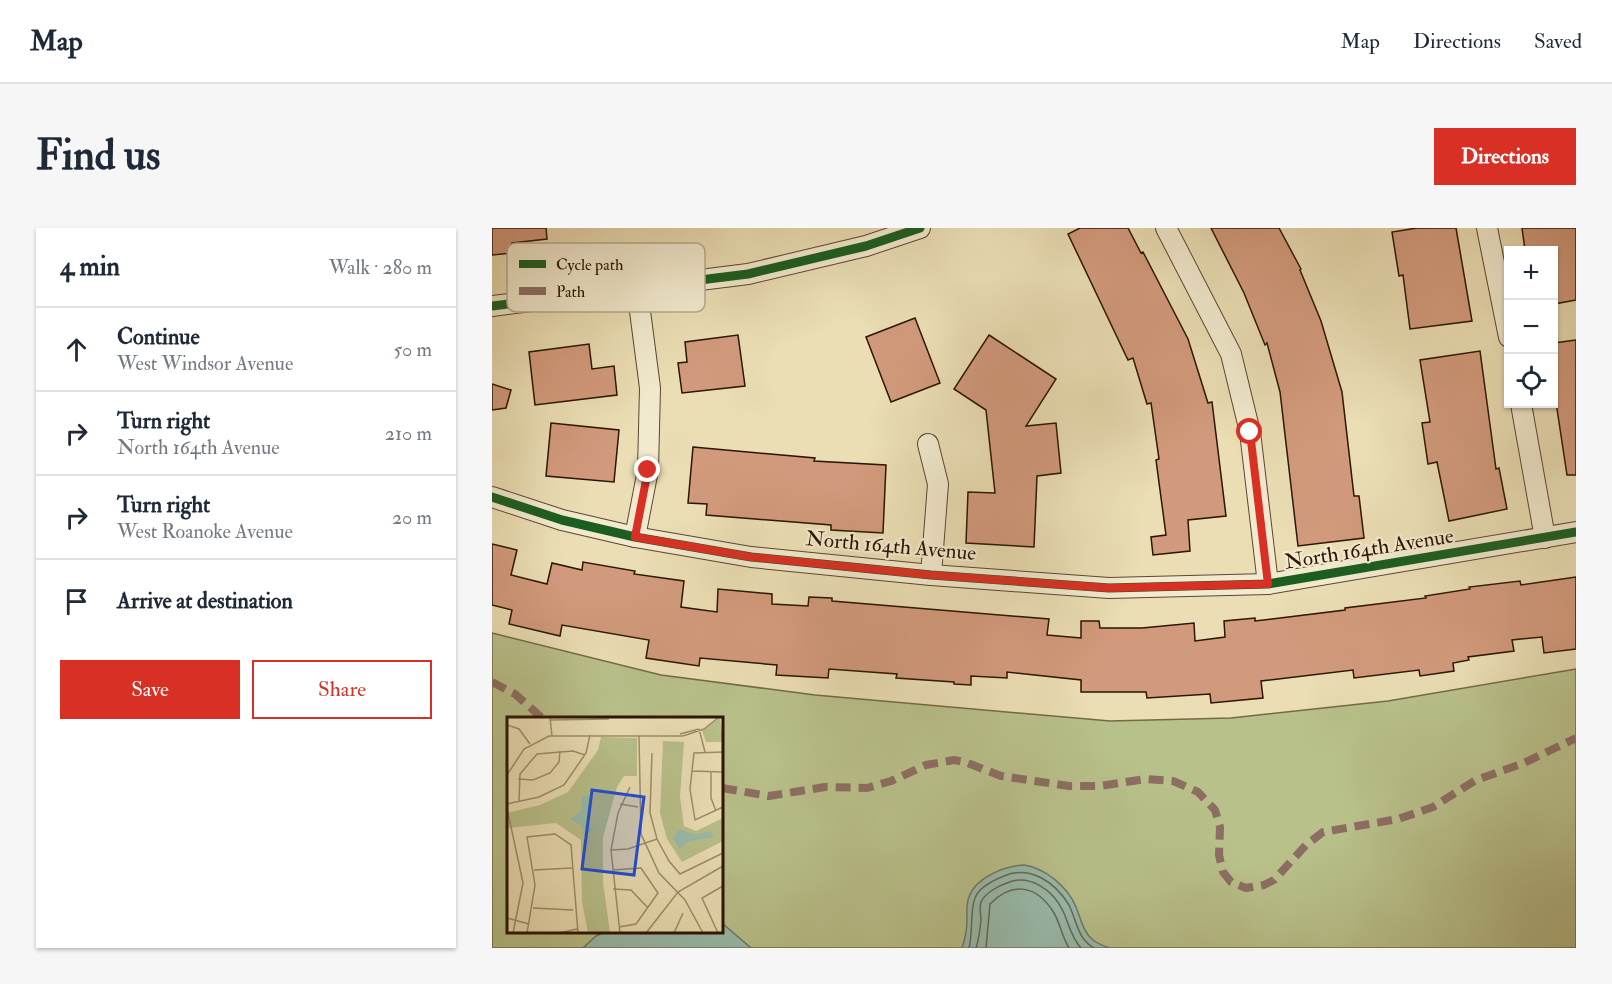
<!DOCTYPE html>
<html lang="en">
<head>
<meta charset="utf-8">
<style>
	:root { --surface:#fff; --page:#f6f6f7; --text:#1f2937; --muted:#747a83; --line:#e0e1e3; --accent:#d93025 }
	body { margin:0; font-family:"IM FELL Double Pica",serif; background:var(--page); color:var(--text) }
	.controls { position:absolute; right:18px; top:18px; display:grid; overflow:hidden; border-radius:0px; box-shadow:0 2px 4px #0004 }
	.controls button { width:54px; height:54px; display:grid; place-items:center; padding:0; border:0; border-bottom:2px solid var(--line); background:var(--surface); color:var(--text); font:30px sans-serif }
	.stop { position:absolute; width:18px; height:18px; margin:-14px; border:4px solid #d93025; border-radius:50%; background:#fff }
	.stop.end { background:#d93025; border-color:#fff; box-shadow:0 2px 6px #0008 }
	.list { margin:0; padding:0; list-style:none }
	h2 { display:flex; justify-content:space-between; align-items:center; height:78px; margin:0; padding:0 24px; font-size:26px }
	h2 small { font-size:20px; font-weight:400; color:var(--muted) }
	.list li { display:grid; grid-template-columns:39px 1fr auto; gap:18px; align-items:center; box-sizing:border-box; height:84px; padding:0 24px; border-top:2px solid var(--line) }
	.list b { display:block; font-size:22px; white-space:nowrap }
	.list p { margin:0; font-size:20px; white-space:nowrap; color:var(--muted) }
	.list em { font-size:20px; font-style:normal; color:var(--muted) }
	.actions { display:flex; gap:12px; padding:18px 24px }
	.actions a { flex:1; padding:14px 0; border:2px solid var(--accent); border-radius:0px; text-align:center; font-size:21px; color:var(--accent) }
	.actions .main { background:var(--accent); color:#fff }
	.icon { flex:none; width:33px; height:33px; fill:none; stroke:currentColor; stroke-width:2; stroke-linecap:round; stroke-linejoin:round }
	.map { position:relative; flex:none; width:1084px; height:720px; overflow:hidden; border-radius:0px }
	header { display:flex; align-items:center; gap:36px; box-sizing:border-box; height:84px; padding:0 30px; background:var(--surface); border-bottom:2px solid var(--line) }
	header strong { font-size:28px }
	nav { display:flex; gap:33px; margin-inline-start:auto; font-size:21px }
	.intro { display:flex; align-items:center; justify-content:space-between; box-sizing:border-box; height:144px; padding:0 36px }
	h1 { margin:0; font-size:42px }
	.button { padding:15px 27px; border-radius:0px; background:var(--accent); color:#fff; font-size:21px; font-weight:700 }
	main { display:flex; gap:36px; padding:0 36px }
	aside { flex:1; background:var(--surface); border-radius:0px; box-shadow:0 2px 4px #0004 }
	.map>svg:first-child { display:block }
	.green { fill:#b9c18b; stroke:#726b46; stroke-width:1.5; fill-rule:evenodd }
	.water { fill:#98bcad; stroke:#6c7968; stroke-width:1.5 }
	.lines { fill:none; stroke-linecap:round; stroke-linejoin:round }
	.shore { stroke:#626857; stroke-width:1.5 }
	.building { fill:#d29a7c; stroke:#2b1501; stroke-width:1.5 }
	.street-casing { stroke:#5b472e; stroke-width:22 }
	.street { stroke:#f2eace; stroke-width:20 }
	.quiet { stroke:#8d6e63; stroke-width:8; stroke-dasharray:15 8; stroke-linecap:butt }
	.cycleway-casing { stroke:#f2eace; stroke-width:13 }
	.cycleway { stroke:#1b5e20; stroke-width:9 }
	.route { stroke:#d93025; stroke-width:8 }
	.labels { text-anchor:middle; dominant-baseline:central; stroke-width:4.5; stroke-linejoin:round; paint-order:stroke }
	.street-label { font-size:21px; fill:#2b1501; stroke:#f2eace }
	.inset-road { fill:none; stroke:#9e8e6c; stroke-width:1.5 }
	.view { fill:#1d4ed8; fill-opacity:0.15; stroke:#1d4ed8; stroke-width:3 }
	.inset-edge { fill:none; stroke:#2b1501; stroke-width:3 }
	.key { fill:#f2eace; stroke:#b6aa90; stroke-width:1.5 }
	.key-label { font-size:16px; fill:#2b1501 }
</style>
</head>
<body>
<header>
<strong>Map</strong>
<nav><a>Map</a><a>Directions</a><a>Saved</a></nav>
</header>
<div class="intro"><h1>Find us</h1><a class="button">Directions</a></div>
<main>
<aside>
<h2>4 min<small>Walk · 280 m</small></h2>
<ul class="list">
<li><svg class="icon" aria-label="ahead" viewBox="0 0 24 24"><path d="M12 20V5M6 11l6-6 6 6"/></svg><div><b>Continue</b><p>West Windsor Avenue</p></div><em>50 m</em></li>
<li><svg class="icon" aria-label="right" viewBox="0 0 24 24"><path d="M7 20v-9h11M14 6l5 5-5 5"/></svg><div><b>Turn right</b><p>North 164th Avenue</p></div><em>210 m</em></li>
<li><svg class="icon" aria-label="right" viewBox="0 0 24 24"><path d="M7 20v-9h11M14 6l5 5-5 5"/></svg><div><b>Turn right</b><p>West Roanoke Avenue</p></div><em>20 m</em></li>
<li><svg class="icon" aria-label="arrive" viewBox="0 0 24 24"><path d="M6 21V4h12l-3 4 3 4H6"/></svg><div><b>Arrive at destination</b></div></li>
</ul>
<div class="actions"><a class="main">Save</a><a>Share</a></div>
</aside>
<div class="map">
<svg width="1084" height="720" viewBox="0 0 1084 720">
	<rect width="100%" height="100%" fill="#ebdeb4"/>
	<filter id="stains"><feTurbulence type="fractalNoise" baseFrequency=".00333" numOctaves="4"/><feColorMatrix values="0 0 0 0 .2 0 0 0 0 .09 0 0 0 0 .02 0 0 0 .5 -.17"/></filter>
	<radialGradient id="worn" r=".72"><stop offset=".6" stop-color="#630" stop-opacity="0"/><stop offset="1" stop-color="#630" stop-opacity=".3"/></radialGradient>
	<!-- green -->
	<path class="green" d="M0,405L169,447L323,467L618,493L739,490L896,473L1084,441V720H0ZM16,490H230V704H16Z"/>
	<!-- water -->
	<g class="water">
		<path d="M532,637C553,640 576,659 584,679C589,691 591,704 601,712C606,716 612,718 618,720H470C473,711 475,702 475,692C475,684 474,676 477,669C484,649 513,638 532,637Z"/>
		<path d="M230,695L259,720H91L104,708L113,704H230Z"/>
	</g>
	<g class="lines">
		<!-- shore -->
		<g class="shore">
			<path d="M477,720C481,705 478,681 483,670C487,659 502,652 512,648C538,637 563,654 577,677C585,693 585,710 602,720"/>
			<path d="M484,720C487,711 488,702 489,692C489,686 487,680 489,674C493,665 506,658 515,655C537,645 561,662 571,683C577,696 579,709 589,720"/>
			<path d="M494,720L498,676C521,653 545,657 562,685C568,695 570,709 577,720"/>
		</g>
	</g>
	<!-- building -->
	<g class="building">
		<path d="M0,0H54L55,11L20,15L21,25L0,27Z"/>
		<path d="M588,0H636L649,25L651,24L696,111L716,175L720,174L734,288L696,292L698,323L661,327L659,309L674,307L664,232L667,231L659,175L655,176L641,130L636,132L576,6Z"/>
		<path d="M719,0H787L809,41L808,42L829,93L850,164L862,268H867L872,310L806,318L788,164L775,115L773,117L752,65Z"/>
		<path d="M925,0H964L980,93L918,101L911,47L907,48L900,4Z"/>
		<path d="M1030,0H1084V72L1062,76V22H1033Z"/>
		<path d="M423,90L448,155L399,174L374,109Z"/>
		<path d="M246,107L253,158L190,165L186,135L195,134L193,114Z"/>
		<path d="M497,107L564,151L534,198L564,195L569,245L545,248L542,319L474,315L476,264L503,265L494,182L462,161Z"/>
		<path d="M1084,112V247H1075L1062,161V115Z"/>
		<path d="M97,116L100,141L122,138L125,167L43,177L37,124Z"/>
		<path d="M988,123L1004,241L1007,240L1015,281L957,293L945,234L936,236L930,195L938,194L928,132Z"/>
		<path d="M0,156L19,162L14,180L0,182Z"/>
		<path d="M59,195L127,202L122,254L54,248Z"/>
		<path d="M201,219L323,230L322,233L394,237L391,305L339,302V297L214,287L215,276L196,275Z"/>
		<path d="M0,316L25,322L19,347L55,356L60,335L90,342L91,334L143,343L142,346L192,353L189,379L225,384L226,361L280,366V376L316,378L317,369L340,370V373L557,391L555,407L589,410V393H607L608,400H650L702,395L703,413L733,409L732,393L763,390V393L853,382V380L934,370L933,368L978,361L977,359L1028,353L1029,357L1084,349V421L1052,425L1050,409L1020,412L1022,423L976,429L977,432L961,435L962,443L928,448L927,442L862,450L861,442L769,453L771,470L719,475L718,466L655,470L654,464H589V452L515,444V450L479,448V457L462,456V454L404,450L405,446L337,441L336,450L284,447L285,437L208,430L207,438L154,430L157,412L70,397L68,408L17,396L20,382L0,377Z"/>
	</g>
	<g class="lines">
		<!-- street casing -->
		<g class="street-casing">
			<g id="street">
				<path d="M674,0L739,126L758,204L776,356"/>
				<path d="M995,0L1017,109"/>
				<path d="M0,78L256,46L374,18L428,0"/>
				<path d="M1029,176L1053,310"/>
				<path d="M436,216L446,256L439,347"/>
				<path d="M0,269L70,292L143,309L259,329L439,347L617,360L776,356L1084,304"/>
				<path d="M143,309L156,242L158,160L145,60"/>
			</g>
		</g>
		<!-- street -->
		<use href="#street" class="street"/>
		<!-- quiet -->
		<g class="quiet">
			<path d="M0,454L23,466L50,490"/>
			<path d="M230,560L277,568L333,559L375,560L399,553L434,537L462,532L473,534L509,548L577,558H608L653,551L681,553L706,564L723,582L728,599L727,627L731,644L739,654L754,660L772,657L782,652L814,617L831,604L906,591L924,585L941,579L984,552L1032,535L1084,510"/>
		</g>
		<!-- cycleway casing -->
		<g class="cycleway-casing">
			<g id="cycleway">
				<path d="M0,78L256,46L374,18L428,0"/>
				<path d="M0,269L70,292L143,309L259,329L439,347L617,360L776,356L1084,304"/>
			</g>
		</g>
		<!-- cycleway -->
		<use href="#cycleway" class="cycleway"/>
	</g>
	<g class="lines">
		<!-- route -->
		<path class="route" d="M156,242L143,309L259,329L439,347L617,360L776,356L758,204"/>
	</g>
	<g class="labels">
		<!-- street labels -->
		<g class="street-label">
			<text transform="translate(399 318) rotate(5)">North 164th Avenue</text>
			<text transform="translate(877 321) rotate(-9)">North 164th Avenue</text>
		</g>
	</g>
	<!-- overview -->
	<g transform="translate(15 489)">
		<rect width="216" height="216" fill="#ebdeb4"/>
		<path d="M213,0L216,25H199L195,14ZM94,20L130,21V59H117L110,70L96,120V165L103,216H81L75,185L74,123L49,106L0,111V96L33,88L61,75L91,33ZM156,24L177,25L173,80L177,109L189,114L216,101V124L175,145L160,122L153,96Z" fill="#b9c18b"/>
		<path d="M81,78L85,89L79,105L86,113L77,119L75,109L63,102L74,94L75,80ZM173,112L188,118L203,114L207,120L182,124L173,132L166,121Z" fill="#98bcad"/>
		<path class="inset-road" d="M43,1L45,19M43,3L102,2M0,8L12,12L23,27M192,12L198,35M173,17L192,12M132,19L134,117L152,156L178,183L196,216M216,35L187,36L183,72L188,103L216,90M145,36L143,96L150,122L162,144L173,157L216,136M185,54L216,55M204,55V81L209,94M0,58L17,32L42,19H176L197,12L212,0M11,62L26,63L43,56L52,45L53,34M12,84L13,57L30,37L66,34L78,38M0,87L32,80L57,68L79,36L83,18M113,87L131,90M0,91L16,166L6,216M104,133L121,132L150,122M27,153L65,151M105,153L134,151L151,176L129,207L112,210M0,156V184M106,172L124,173L141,191M26,191L66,193M0,201L22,207M20,216L28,168L20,120L48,117L64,128L71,216M52,216L70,212M113,216L104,133L111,96L123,70M139,216L171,175L216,149M167,216L176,196M211,216L195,181L216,169"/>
		<path class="view" d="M85,73L137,80L127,158L75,152Z"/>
		<rect width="216" height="216" class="inset-edge"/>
	</g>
	<!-- legend -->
	<rect x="15" y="15" width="198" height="69" rx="9" class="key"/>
	<rect x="27" y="32" width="27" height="8" fill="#1b5e20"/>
	<rect x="27" y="59" width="27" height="8" fill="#8d6e63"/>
	<g class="key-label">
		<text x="64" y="42">Cycle path</text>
		<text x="64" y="69">Path</text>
	</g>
	<rect width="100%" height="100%" filter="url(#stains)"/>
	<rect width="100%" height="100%" fill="url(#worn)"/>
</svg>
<div class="controls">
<button>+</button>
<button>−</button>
<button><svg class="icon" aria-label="locate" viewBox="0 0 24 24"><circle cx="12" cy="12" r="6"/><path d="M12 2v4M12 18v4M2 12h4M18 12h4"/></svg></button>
</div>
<div class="stop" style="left:758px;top:204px"></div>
<div class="stop end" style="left:156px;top:242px"></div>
</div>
</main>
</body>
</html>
